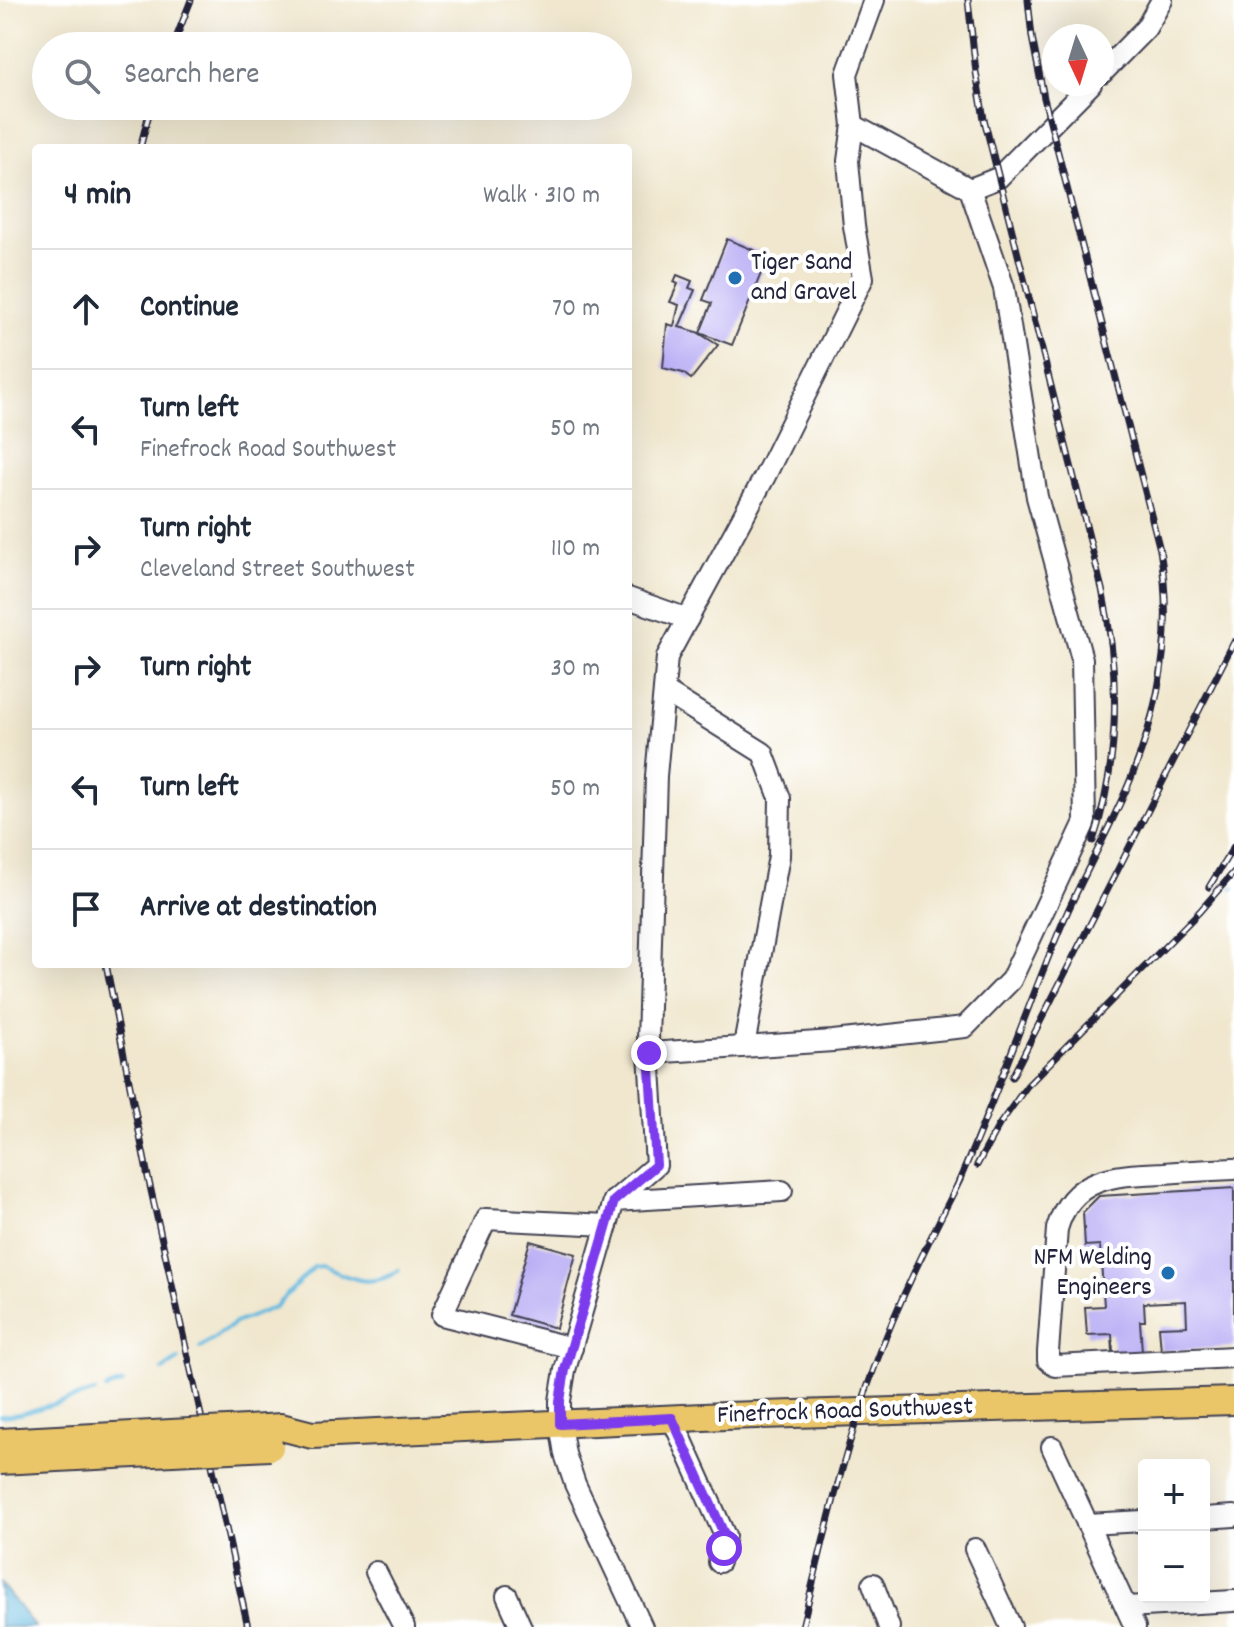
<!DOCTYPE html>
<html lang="en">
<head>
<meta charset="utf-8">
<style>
	:root { --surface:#fff; --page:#f2f2f3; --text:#1f2937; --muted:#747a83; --line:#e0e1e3 }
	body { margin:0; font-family:Dekko,sans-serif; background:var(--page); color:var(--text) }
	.controls { position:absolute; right:24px; bottom:24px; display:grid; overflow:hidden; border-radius:8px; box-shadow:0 8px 32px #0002 }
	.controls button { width:72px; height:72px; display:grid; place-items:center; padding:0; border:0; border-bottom:2px solid var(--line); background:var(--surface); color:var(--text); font:40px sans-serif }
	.compass { position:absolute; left:1042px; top:24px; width:72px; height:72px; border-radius:50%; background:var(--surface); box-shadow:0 8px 32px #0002; rotate:176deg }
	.stop { position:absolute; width:24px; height:24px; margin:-18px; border:6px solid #7c3aed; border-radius:50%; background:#fff }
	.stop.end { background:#7c3aed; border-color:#fff; box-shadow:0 2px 8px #0008 }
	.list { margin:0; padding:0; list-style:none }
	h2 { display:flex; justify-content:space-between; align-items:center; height:104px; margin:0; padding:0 32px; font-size:34px }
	h2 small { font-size:26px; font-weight:400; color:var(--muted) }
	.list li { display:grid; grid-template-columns:52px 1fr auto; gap:24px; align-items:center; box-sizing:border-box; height:120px; padding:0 32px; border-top:2px solid var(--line) }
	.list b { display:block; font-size:30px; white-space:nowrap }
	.list p { margin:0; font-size:26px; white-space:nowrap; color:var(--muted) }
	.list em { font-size:26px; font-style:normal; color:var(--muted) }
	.icon { flex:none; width:44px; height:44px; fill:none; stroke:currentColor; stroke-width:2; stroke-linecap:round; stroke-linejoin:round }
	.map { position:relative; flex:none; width:1234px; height:1627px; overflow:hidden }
	.search { position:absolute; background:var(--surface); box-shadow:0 8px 32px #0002; left:32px; top:32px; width:600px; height:88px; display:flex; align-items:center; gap:20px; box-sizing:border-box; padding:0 28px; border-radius:44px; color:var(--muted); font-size:30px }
	.panel { position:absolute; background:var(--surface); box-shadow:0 8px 32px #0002; left:32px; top:144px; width:600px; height:824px; border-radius:8px }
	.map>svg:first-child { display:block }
	.water { fill:#62b9df; stroke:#426e8d; stroke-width:2 }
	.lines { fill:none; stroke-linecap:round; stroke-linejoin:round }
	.stream { stroke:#62b9df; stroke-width:4 }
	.building { fill:#baaff5 }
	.minor-casing { stroke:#414051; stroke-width:24 }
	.major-casing { stroke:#414051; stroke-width:30 }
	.minor { stroke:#fff; stroke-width:20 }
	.major { stroke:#ebc669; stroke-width:26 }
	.rail-casing { stroke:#22223b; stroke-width:7 }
	.rail { stroke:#fff; stroke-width:4; stroke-dasharray:12; stroke-linecap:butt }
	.major-bridge-casing { stroke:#414051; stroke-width:30; stroke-linecap:butt }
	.major-bridge { stroke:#ebc669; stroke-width:26 }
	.route { stroke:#7c3aed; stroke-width:10 }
	.poi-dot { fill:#1f6fb2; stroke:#fff; stroke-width:3 }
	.labels { text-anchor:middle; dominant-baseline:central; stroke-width:8; stroke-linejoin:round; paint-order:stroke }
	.poi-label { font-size:26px; fill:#22223b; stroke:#fff; text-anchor:start }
	.street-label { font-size:26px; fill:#22223b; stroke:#fff }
</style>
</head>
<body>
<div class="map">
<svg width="1234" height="1627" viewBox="0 0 1234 1627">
	<rect width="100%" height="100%" fill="#fff"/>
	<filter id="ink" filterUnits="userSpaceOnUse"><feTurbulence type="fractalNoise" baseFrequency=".0125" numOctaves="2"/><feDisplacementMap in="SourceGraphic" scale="16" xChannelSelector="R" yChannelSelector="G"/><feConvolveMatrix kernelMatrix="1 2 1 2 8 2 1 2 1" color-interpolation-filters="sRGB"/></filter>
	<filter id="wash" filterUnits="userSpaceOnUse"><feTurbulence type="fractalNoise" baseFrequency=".006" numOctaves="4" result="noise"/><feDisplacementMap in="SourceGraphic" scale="32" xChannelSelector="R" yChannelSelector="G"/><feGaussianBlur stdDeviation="1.8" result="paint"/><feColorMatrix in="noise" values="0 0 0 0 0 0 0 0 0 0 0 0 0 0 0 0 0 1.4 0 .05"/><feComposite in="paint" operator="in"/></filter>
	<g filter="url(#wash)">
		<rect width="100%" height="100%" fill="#f0e7ce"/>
		<!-- water -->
		<path class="water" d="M0,1583L35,1627H0Z"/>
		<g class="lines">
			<!-- stream -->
			<g class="stream">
				<path d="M1232,889L1234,888"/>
				<path d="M200,1348L235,1323L275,1307L314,1267L321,1266C350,1278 370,1290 399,1270"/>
				<path d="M163,1370L179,1359"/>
				<path d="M106,1389L123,1383"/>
				<path d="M0,1416L20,1414L95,1392"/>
			</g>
		</g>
		<g id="blocks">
			<!-- building -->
			<g class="building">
				<path d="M727,239L768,256L732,345L700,333L712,303L703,300Z"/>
				<path d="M677,275L692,281L689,288L695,290L679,327L697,332L718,345L691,379L683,373L663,368L667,324L674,326L679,305L670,302L678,284L674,282Z"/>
				<path d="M1234,1188V1347L1161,1351L1159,1327L1187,1326L1186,1301L1144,1303L1145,1321H1140L1142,1352L1113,1353L1112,1334L1087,1335L1085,1307L1104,1306L1100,1245L1085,1246L1083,1212L1099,1196Z"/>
				<path d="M530,1241L576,1254L556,1328L509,1315Z"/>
			</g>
		</g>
	</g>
	<g filter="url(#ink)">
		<use href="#blocks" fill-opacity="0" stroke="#414051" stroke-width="2"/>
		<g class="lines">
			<!-- minor casing -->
			<g class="minor-casing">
				<g id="minor">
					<path d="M1102,73L1146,28L1162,0"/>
					<path d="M853,125L847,74L874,0"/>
					<path d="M970,189L998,178L1091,84"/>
					<path d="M628,598L688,619"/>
					<path d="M664,691L763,753L780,798L779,856L744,1046"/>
					<path d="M1234,1169C1211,1170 1188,1171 1164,1173C1117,1175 1072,1175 1057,1229L1048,1352V1360L1055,1366L1234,1357"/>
					<path d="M614,1201L656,1165L649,1053L648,1041L656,776L667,657L765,476L863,278L854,226L848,161L853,125L970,189L1004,288L1037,497L1082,659L1085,822L1011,980L965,1027L833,1041L649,1053"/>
					<path d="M614,1201L565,1370L560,1401V1424L565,1454L575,1484L642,1627"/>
					<path d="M614,1201L782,1191"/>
					<path d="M572,1348L442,1315L486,1219L607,1225"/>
					<path d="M672,1418L725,1536L719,1562"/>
					<path d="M1052,1447L1135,1627"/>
					<path d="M1204,1518L1234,1516"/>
					<path d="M1087,1524L1144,1521"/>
					<path d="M975,1549L1011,1627"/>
					<path d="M376,1572L404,1627"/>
					<path d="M873,1584L889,1627"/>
					<path d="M507,1596L521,1627"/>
					<path d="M1126,1607L1234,1601"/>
				</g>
			</g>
			<!-- major casing -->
			<g class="major-casing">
				<path id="major" d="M266,1428L281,1427L312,1435L725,1416L1234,1401"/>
			</g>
			<!-- minor -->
			<use href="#minor" class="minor"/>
			<!-- major -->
			<use href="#major" class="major"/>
			<!-- rail casing -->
			<g class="rail-casing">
				<g id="rail">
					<path d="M968,0L976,72L984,119L1102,589C1120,672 1120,760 1093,841"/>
					<path d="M173,46L191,0"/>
					<path d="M140,148L151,106"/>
					<path d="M1209,887L1234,846"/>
					<path d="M106,964L148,1177L248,1627"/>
					<path d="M1012,1077L1234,642"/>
					<path d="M977,1165L999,1125L1027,1086L1200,911L1234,872"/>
					<path d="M956,1188C994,1103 1024,1015 1060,929C1076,890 1097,853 1115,814C1156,730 1176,643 1160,550L1044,98L1032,37L1028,0"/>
					<path d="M802,1627C824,1539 844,1448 876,1363C899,1300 929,1240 960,1180"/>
				</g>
			</g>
			<!-- rail -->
			<use href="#rail" class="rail"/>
			<!-- major-bridge casing -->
			<g class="major-bridge-casing">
				<g id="major-bridge">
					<path d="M0,1442L266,1428"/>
					<path d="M0,1461L270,1447"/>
				</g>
			</g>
			<!-- major-bridge -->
			<use href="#major-bridge" class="major-bridge"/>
		</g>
	</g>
	<g class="lines" filter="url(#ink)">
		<!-- route -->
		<path class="route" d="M649,1053L656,1165L614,1201L565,1370L560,1401V1424L672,1418L725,1536L724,1548"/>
	</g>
	<!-- markers -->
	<g class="poi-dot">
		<circle cx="735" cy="278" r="8"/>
		<circle cx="1168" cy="1273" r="8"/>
	</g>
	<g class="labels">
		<!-- poi labels -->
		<g class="poi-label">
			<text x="751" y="263">Tiger Sand<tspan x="751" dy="30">and Gravel</tspan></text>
			<text x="1152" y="1258" text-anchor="end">NFM Welding<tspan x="1152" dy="30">Engineers</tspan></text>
		</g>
		<!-- street labels -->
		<g class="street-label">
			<text transform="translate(845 1412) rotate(-2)">Finefrock Road Southwest</text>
		</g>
	</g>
</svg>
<div class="controls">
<button>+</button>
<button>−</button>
</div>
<svg class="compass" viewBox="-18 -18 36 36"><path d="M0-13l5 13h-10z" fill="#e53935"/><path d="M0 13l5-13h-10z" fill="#747a83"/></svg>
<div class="stop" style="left:724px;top:1548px"></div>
<div class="stop end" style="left:649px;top:1053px"></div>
<div class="search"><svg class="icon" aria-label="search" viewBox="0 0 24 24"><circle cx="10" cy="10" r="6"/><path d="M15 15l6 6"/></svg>Search here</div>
<section class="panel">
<h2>4 min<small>Walk · 310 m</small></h2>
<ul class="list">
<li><svg class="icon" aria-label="ahead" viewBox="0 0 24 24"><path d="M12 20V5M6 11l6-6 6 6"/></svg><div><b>Continue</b></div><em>70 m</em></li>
<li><svg class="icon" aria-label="left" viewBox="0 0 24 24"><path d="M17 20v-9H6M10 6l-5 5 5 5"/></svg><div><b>Turn left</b><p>Finefrock Road Southwest</p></div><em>50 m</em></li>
<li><svg class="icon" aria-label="right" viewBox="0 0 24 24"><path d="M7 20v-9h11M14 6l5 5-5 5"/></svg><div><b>Turn right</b><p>Cleveland Street Southwest</p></div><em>110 m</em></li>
<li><svg class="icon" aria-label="right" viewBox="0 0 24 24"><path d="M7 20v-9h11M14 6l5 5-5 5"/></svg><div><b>Turn right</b></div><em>30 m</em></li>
<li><svg class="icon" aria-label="left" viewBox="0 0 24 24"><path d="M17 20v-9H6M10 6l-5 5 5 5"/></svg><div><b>Turn left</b></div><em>50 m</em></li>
<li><svg class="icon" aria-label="arrive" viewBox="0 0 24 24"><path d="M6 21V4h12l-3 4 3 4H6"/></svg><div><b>Arrive at destination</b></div></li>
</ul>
</section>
</div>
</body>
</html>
